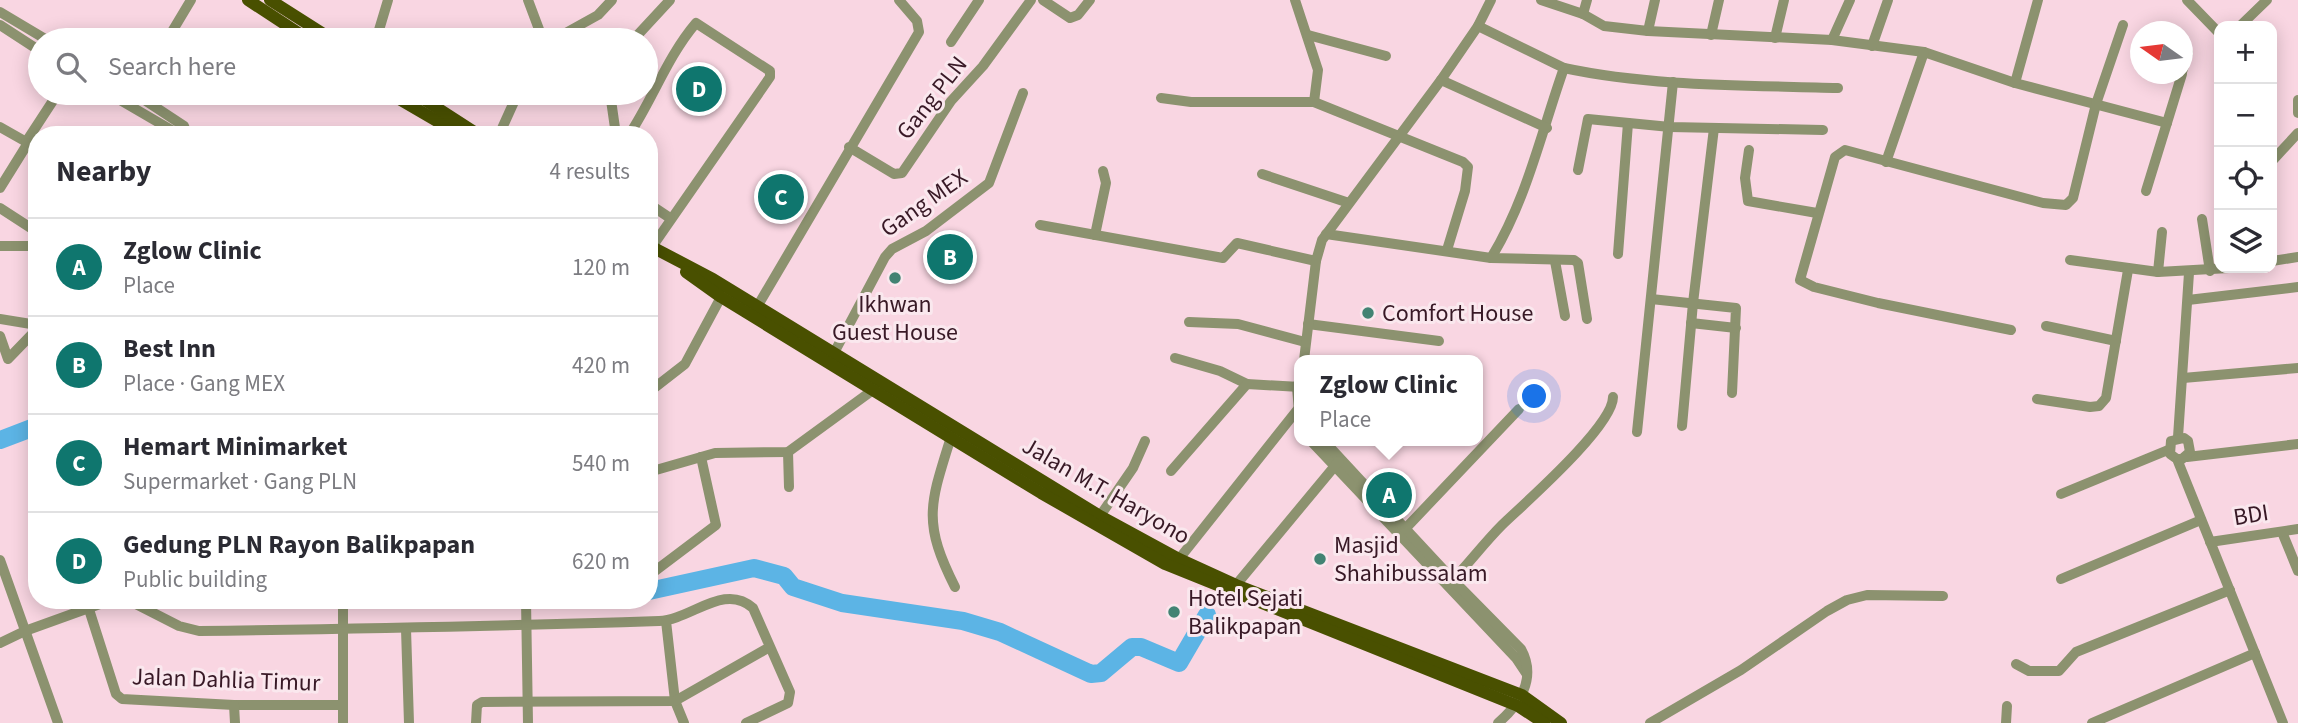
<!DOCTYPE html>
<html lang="en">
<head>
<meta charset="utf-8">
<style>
	:root { --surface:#fff; --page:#f7f7f7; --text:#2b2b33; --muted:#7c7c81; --line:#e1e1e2; --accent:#0f766e }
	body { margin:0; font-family:"Source Sans 3",sans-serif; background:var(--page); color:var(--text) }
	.controls { position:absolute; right:21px; top:21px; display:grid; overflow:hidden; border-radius:14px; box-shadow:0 4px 18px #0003 }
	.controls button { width:63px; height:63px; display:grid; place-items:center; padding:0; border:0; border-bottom:2px solid var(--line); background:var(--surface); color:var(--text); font:35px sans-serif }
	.compass { position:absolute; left:2130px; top:21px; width:63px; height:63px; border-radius:50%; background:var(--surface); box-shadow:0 4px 18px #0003; rotate:284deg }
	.you { position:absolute; left:1535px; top:397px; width:24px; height:24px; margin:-18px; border:5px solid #fff; border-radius:50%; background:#1a73e8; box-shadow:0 0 0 10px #1a73e833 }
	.badge { display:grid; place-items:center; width:46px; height:46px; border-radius:50%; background:var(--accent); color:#fff; font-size:23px; font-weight:700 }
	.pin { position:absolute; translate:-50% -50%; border:4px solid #fff; box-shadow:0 2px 7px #0006 }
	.popup { position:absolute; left:1294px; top:355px; width:189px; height:91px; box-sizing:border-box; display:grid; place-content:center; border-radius:14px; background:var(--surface); filter:drop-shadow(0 2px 5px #0005); font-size:23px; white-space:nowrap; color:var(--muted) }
	.popup b { font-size:26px; color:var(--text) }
	.popup::after { content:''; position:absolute; left:50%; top:100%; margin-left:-14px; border:14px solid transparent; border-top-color:var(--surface) }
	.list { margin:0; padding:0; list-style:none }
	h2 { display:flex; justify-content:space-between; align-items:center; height:91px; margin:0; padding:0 28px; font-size:30px }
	h2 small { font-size:23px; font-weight:400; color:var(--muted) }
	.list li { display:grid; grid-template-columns:46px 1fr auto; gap:21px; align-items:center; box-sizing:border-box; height:98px; padding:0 28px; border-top:2px solid var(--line) }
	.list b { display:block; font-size:26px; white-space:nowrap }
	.list p { margin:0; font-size:23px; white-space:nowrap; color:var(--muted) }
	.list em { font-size:23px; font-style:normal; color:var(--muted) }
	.icon { flex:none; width:38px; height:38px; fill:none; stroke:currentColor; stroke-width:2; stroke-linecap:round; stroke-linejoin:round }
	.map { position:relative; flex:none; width:2298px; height:723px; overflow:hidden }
	.search { position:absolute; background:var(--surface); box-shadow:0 4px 18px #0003; left:28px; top:28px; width:630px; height:77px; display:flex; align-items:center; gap:18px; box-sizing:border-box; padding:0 24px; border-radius:38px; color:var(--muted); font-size:26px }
	.panel { position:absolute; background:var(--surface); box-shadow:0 4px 18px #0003; left:28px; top:126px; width:630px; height:483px; border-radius:28px }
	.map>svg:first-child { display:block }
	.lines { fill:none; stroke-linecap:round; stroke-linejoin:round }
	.river { stroke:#5cb4e5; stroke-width:18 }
	.minor { stroke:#8c926f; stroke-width:10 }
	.major { stroke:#495000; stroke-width:12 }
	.poi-dot { fill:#428373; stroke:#fae8ee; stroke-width:2.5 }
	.labels { text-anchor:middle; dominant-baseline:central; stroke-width:6; stroke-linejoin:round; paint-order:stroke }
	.street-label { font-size:24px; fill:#381926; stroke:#fae8ee }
	.poi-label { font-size:24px; fill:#381926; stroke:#fae8ee; text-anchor:start }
</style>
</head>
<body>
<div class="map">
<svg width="2298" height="723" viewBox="0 0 2298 723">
	<rect width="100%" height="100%" fill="#f9d6e2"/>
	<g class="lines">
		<!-- river -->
		<g class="river">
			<path d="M0,440L37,426"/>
			<path d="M649,591L754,568L784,576L793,587L842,603L963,621L1000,632L1091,674L1101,673L1132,647H1141L1179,663L1207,615"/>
		</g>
		<!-- minor -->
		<g class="minor">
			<path d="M528,0L543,40"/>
			<path d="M1043,0L1070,18L1078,15L1090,0"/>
			<path d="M1295,0L1318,70L1314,102"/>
			<path d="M1541,0L1583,14L1604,26L1648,31L1832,40L1924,52L2015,83L2167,123"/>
			<path d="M2187,0L2219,33"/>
			<path d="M0,12L47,40"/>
			<path d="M1583,14L1587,0"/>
			<path d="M0,25L40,51"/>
			<path d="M1478,26L1564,68C1541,133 1527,199 1491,258"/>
			<path d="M2240,26L2267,0"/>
			<path d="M1648,31L1655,0"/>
			<path d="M1308,35L1386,56"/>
			<path d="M1711,35L1719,0"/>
			<path d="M1775,38L1784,0"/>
			<path d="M167,40L191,0"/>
			<path d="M376,40L388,0"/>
			<path d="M553,40L598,15L612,0"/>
			<path d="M633,40L670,0"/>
			<path d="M1832,40L1850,0"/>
			<path d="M951,42L979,0"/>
			<path d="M1872,46L1888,0"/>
			<path d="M1564,68C1653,87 1747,85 1838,88"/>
			<path d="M2182,72L2188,53"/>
			<path d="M1441,80L1547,128"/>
			<path d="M2015,83L2038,0"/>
			<path d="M108,93L180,135L187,134L184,126L134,93"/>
			<path d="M610,93L616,135"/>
			<path d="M1161,98L1191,102H1314L1463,162L1468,167L1465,191L1447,250"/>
			<path d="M2298,100V113"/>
			<path d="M0,127L37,148"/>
			<path d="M499,135L518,93"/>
			<path d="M629,135C653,99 667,57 696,23L770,71V77L652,247"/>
			<path d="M26,142L58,93"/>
			<path d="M849,147L894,174L902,173L951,101L983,66L1031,0"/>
			<path d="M1749,150L1745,178L1748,201L1817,213"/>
			<path d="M2272,161L2298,133"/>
			<path d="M1886,162L1924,52"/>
			<path d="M1578,170L1588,119L1670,127L1823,130"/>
			<path d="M1262,174L1349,203"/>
			<path d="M0,188L28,143"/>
			<path d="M2146,191L2182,74"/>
			<path d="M649,204L670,218"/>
			<path d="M0,208L37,232"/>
			<path d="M2202,219L2210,271"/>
			<path d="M1040,225L1223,258L1237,243L1316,261"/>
			<path d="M1326,234L1491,258L1574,260L1578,263L1587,319"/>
			<path d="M1095,235L1106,183L1103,171"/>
			<path d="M0,246H37"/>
			<path d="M1618,254L1628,123"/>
			<path d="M2070,260L2158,272L2229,268"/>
			<path d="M1555,261L1565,316"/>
			<path d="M2272,261L2298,257"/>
			<path d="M2158,272L2162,232"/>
			<path d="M1651,299L1736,308L1732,393"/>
			<path d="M2188,300L2298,287"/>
			<path d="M757,307L919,32L917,21L899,0"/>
			<path d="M0,319L37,325"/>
			<path d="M1189,322L1238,324L1305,342"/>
			<path d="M1691,323L1736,328"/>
			<path d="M1308,324L1439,341"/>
			<path d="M2046,326L2116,341"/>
			<path d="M2011,330L1878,303L1814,287L1800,280L1835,157L1845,150L2043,203L2066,205L2073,198L2096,104L2123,25"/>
			<path d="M0,336L8,359L37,329"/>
			<path d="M834,353L885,257L892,249L926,231L989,183L1023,93"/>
			<path d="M1175,358L1220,371L1247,384"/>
			<path d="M1304,360L1316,261L1322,240L1441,80L1478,26L1491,0"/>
			<path d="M2183,378L2298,368"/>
			<path d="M1299,382L1297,387L1300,423"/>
			<path d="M649,392L685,364L721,297"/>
			<path d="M2037,399L2090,407L2099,406L2106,398L2128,270"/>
			<path d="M1682,426L1693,303L1714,128"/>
			<path d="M1637,432L1673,82"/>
			<path d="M951,437C930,504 922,522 955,587"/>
			<path d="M2178,437L2189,273"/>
			<path d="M1311,441L1516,658L1526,673"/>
			<path d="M1324,441L1453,580L1521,649C1537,678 1520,704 1498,723"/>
			<path d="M788,452L789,487"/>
			<path d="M2187,457L2298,444"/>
			<path d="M2177,459H2182L2190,452L2188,441L2184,438L2171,441L2170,454L2177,459L2283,723"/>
			<path d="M1171,471L1247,384L1300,387"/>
			<path d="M649,472L715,453L788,452L873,390"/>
			<path d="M2061,494L2168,450"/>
			<path d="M1100,516L1133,468L1145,441"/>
			<path d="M1405,529L1519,409"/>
			<path d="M2282,532L2298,571"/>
			<path d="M2210,542L2298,529"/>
			<path d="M1179,559L1298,409"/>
			<path d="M0,560L58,723"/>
			<path d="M649,571H655L716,525L701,457"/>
			<path d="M2061,579L2201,520"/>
			<path d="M1236,585L1339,461"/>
			<path d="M1448,585C1467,566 1483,544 1502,525C1526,502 1613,426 1613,397"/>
			<path d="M86,600L116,694L122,699L234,705H342"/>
			<path d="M128,600L179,626L199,631C352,629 506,626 659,621C691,620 724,582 753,608L790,692L788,703L746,723"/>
			<path d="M526,600L528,723"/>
			<path d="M666,621L675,701L684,723"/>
			<path d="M406,629L409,723"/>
			<path d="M0,643L25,631L111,600"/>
			<path d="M2016,664L2029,671H2059L2076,652L2230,590"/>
			<path d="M234,705L235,723"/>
			<path d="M343,723V600"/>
			<path d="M476,723L477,705L482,702L675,701L768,648"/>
			<path d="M1650,723L1741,670L1827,611L1847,600L1867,595L1943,596"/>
			<path d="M2006,723L2007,706"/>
			<path d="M2092,723L2255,653"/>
		</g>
		<!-- major -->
		<g class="major">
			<path d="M248,0L309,40"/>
			<path d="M270,0L333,40"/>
			<path d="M389,93L461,135"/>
			<path d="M414,93L479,135"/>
			<path d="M652,247L713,279L1100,516L1179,559L1236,585L1522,695L1561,723"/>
			<path d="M686,272L721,297L1041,493L1165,564L1518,706L1544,723"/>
		</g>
	</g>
	<!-- markers -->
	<g class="poi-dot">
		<circle cx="895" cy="278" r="7"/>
		<circle cx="1368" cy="313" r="7"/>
		<circle cx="1320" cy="559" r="7"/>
		<circle cx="1174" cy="612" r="7"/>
	</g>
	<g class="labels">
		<!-- street labels -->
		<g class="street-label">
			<text transform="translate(932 98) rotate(-52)">Gang PLN</text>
			<text transform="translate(924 203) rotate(-35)">Gang MEX</text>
			<text transform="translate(1106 491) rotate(30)">Jalan M.T. Haryono</text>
			<text transform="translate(2251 515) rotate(-9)">BDI</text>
			<text transform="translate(226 680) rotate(2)">Jalan Dahlia Timur</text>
		</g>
		<!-- poi labels -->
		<g class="poi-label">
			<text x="895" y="304" text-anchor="middle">Ikhwan<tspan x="895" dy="28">Guest House</tspan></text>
			<text x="1382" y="313">Comfort House</text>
			<text x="1334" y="545">Masjid<tspan x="1334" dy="28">Shahibussalam</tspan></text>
			<text x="1188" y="598">Hotel Sejati<tspan x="1188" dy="28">Balikpapan</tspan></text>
		</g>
	</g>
</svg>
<div class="controls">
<button>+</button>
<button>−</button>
<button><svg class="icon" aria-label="locate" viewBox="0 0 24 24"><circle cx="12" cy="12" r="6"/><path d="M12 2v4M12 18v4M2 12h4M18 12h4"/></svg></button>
<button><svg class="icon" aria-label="layers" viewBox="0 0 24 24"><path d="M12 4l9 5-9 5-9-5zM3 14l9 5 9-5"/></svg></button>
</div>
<svg class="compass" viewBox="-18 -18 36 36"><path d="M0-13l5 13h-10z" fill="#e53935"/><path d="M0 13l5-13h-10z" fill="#7c7c81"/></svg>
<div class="you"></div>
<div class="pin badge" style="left:1389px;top:495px">A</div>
<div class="popup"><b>Zglow Clinic</b>Place</div>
<div class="pin badge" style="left:950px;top:257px">B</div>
<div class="pin badge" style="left:781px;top:197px">C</div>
<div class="pin badge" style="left:699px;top:89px">D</div>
<div class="search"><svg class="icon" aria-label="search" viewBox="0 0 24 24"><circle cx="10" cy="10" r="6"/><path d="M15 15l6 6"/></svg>Search here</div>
<section class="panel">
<h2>Nearby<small>4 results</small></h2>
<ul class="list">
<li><span class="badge">A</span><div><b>Zglow Clinic</b><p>Place</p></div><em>120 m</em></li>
<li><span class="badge">B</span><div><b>Best Inn</b><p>Place · Gang MEX</p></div><em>420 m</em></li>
<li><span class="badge">C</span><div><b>Hemart Minimarket</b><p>Supermarket · Gang PLN</p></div><em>540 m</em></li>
<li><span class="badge">D</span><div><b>Gedung PLN Rayon Balikpapan</b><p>Public building</p></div><em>620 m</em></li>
</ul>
</section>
</div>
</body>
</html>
